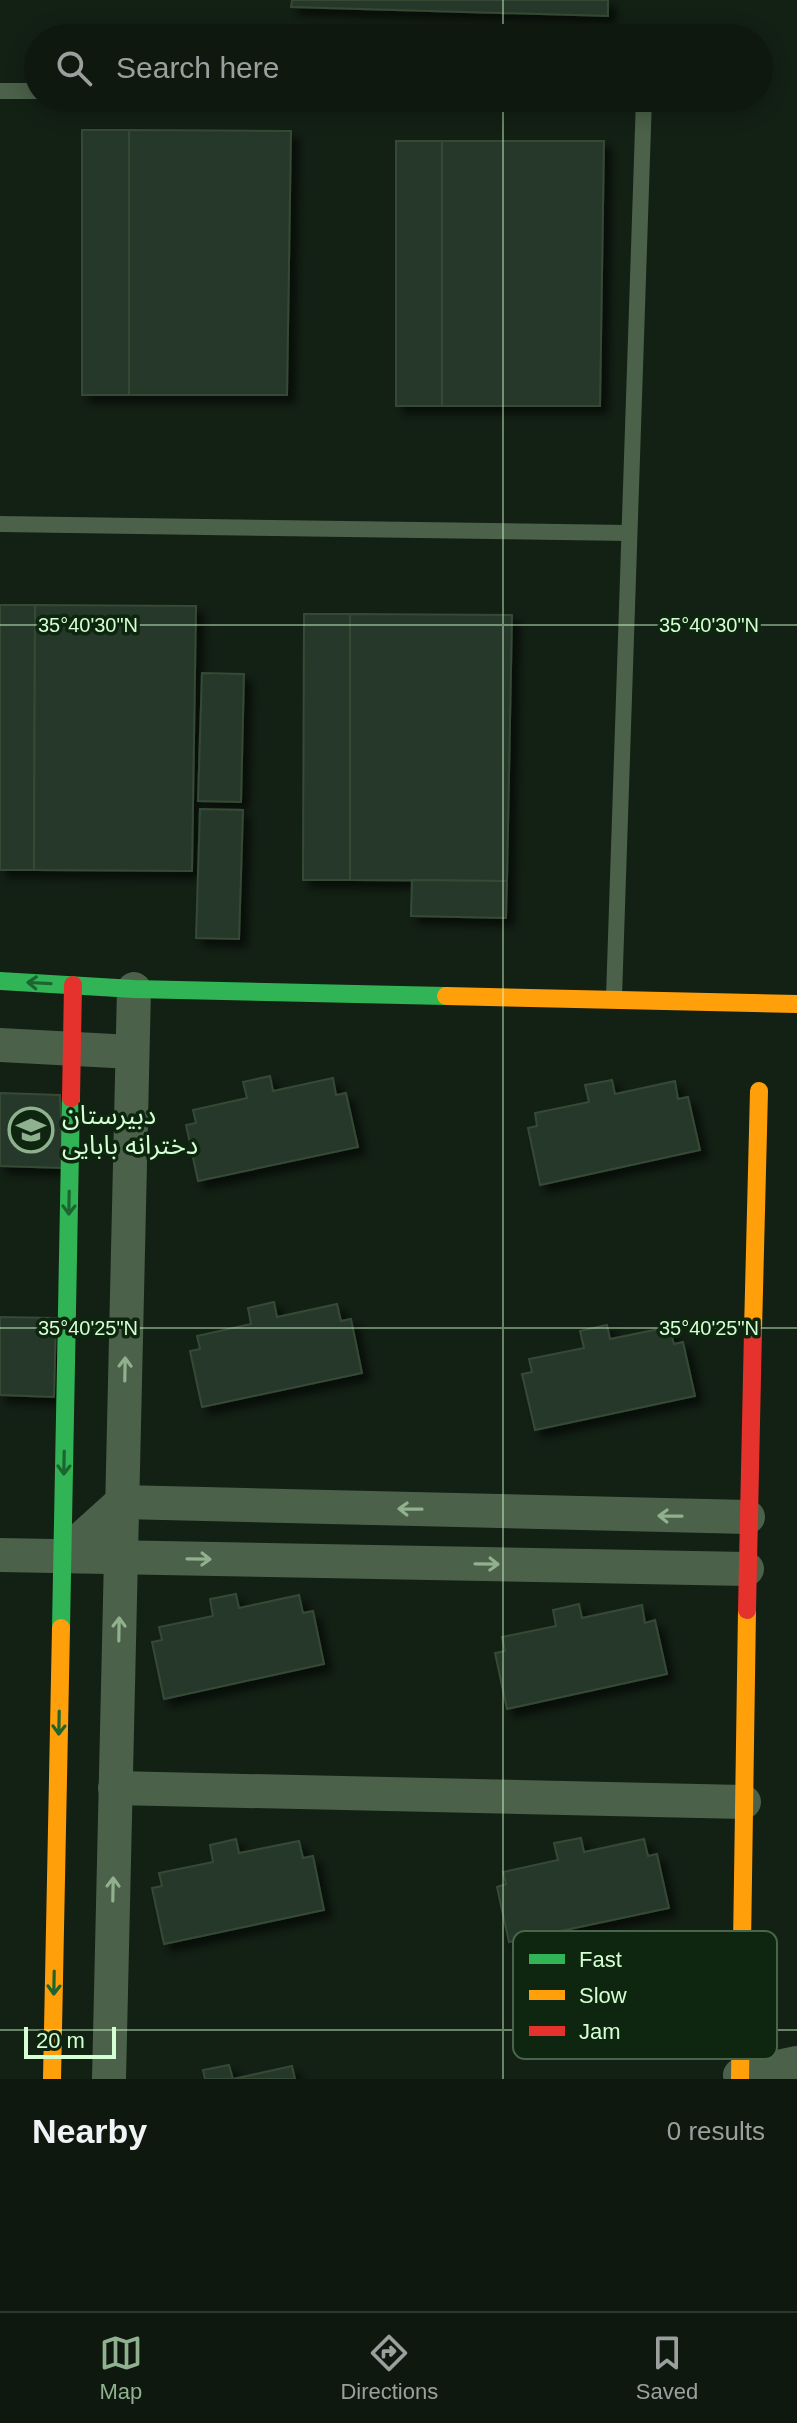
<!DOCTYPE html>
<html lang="en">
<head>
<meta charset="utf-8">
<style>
	:root { --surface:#0e180f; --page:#172118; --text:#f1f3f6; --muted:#9ba09e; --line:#2e372f; --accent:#90b190 }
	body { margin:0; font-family:Arial,"Noto Sans Arabic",sans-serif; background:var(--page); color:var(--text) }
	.scale { position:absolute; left:24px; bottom:20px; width:92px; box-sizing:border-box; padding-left:8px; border:4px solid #d4ffd2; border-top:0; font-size:22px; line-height:28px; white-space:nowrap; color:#d4ffd2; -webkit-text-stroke:6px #0e250f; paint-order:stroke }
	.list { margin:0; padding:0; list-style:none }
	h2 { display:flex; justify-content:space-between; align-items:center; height:104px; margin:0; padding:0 32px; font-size:34px }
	h2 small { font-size:26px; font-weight:400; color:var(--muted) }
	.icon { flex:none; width:44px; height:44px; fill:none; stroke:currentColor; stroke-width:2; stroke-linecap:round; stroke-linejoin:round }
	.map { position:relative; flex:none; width:797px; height:2079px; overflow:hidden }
	.search { position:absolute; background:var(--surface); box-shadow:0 4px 20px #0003; left:24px; right:24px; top:24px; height:88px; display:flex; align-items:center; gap:20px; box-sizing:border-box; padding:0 28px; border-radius:44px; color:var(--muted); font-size:30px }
	.sheet { height:232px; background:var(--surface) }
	nav { display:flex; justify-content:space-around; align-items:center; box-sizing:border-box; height:112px; border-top:2px solid var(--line); background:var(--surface); font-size:22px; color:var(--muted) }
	nav a { display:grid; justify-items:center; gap:4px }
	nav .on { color:var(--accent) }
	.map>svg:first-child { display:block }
	.building { fill:#283829; stroke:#354a36; stroke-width:2; filter:url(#shadow) }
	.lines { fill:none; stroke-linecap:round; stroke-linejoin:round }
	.lane { stroke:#4b6149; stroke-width:16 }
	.street { stroke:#4b6149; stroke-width:34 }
	.fast { stroke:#30b455; stroke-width:18 }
	.slow { stroke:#ff9f0a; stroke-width:18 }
	.jam { stroke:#e5322d; stroke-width:18 }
	.oneway { stroke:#1d652e }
	.oneway2 { stroke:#90b08e }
	.ticks { fill:none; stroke:#d4ffd2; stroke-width:2; stroke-opacity:0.45 }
	.labels { text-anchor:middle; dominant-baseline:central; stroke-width:7; stroke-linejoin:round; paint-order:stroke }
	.poi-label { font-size:26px; fill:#d4ffd2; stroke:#0e250f; text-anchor:start }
	.key { fill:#0e250f; stroke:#49664a; stroke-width:2 }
	.key-label { font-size:22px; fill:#d4ffd2 }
	.ticks-label { font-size:20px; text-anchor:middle; fill:#d4ffd2; stroke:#0e250f; stroke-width:7; stroke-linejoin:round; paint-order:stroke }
</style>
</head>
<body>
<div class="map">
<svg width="797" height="2079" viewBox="0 0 797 2079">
	<defs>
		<filter id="shadow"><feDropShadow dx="7" dy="7" stdDeviation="4" flood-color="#0009"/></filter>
	</defs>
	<rect width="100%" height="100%" fill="#132014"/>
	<!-- building -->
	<g class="building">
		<path d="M292,0H608V16L291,7Z"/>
		<rect x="82" y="130" width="47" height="265"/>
		<path d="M129,130L291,131L287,395H129Z"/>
		<rect x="396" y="141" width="46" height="265"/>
		<path d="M442,141H604L600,406H442Z"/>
		<path d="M0,605H35L34,870H0Z"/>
		<path d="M35,605L196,606L192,871L34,870Z"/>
		<path d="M304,614H350V880H303Z"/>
		<path d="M350,614L512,615L507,881L350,880Z"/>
		<path d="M202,673L244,674L241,802L198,801Z"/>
		<path d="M200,809L243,810L239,939L196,938Z"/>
		<path d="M412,880L507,881L506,918L411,916Z"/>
		<path d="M270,1076L273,1091L333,1078L336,1095L346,1093L358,1147L198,1181L186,1125L196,1123L193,1110L247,1098L243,1082Z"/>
		<path d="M612,1080L615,1094L675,1081L678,1099L688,1097L700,1150L540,1185L528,1128L537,1126L535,1113L589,1102L585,1085Z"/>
		<path d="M0,1093L60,1095L63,1168L0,1166Z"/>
		<path d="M274,1302L277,1317L337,1304L341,1321L351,1319L362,1373L202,1407L190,1351L200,1349L197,1336L251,1324L248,1308Z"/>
		<path d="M0,1317L56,1318L54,1397L0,1395Z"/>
		<path d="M607,1325L610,1339L669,1327L674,1344L683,1342L695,1396L535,1430L522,1374L532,1372L529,1359L584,1348L580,1331Z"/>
		<path d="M236,1594L239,1608L299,1595L303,1613L313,1611L324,1664L164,1699L152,1642L162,1640L159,1627L213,1616L210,1599Z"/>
		<path d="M579,1604L582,1618L642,1605L645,1623L655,1620L667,1674L507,1709L495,1653L505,1651L502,1637L556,1626L553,1610Z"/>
		<path d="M581,1838L584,1852L644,1839L648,1856L657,1854L669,1908L509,1942L497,1887L506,1884L503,1872L558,1860L554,1843Z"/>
		<path d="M236,1839L239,1853L299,1841L303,1858L313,1856L324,1910L164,1944L152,1888L162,1886L159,1873L213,1862L210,1845Z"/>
		<path d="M229,2065L233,2079H205L203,2070Z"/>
		<path d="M292,2066L295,2079H233Z"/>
	</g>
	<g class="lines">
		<!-- lane -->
		<g class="lane">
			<path d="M0,91H38"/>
			<path d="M434,98L644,102"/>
			<path d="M0,524L629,533"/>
			<path d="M614,997L644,98"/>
		</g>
		<!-- street -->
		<g class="street">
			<path d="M0,1045L132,1052"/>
			<path d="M0,1555L747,1569"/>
			<path d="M62,1556L122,1502L748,1517"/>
			<path d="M115,1788L744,1802"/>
			<path d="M740,2075L797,2063"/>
			<path d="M109,2079L134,989"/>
		</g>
		<!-- fast -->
		<g class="fast">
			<path d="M0,981L134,989L446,996"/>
			<path d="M61,1628L71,1098"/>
		</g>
		<!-- slow -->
		<g class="slow">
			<path d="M446,996L797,1004"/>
			<path d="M753,1330L759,1091"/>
			<path d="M52,2079L61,1628"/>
			<path d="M740,2079L747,1610"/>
		</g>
		<!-- jam -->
		<g class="jam">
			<path d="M71,1098L73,985"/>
			<path d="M747,1610L753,1330"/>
		</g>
	</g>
	<!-- one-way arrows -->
	<defs><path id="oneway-shaft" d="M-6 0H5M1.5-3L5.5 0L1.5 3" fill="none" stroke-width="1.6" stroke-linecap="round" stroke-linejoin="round" transform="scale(2)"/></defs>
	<g class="oneway">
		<use href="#oneway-shaft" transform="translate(39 983) rotate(-177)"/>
		<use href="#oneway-shaft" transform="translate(69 1203) rotate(91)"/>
		<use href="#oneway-shaft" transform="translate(64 1463) rotate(91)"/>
		<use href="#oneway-shaft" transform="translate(59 1723) rotate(91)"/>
		<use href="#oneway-shaft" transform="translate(54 1983) rotate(91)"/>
	</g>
	<g class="oneway2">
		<use href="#oneway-shaft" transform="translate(125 1369) rotate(-89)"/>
		<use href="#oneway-shaft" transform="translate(410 1509) rotate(-179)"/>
		<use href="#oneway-shaft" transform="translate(670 1516) rotate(-179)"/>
		<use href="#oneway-shaft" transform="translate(199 1559) rotate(1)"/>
		<use href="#oneway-shaft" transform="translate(487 1564) rotate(1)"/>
		<use href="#oneway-shaft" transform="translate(119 1629) rotate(-89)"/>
		<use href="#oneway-shaft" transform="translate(113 1889) rotate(-89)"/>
	</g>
	<!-- ticks -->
	<path class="ticks" d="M503,0V38M503,98V2079M0,625H797M0,1328H797M0,2030H797"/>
	<!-- icons -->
	<defs>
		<g id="school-ring" transform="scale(2.3)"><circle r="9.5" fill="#0e250f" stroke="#90b190" stroke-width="1.5"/><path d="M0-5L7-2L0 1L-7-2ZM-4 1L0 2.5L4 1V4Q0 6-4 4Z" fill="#90b190"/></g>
	</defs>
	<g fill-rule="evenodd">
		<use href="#school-ring" x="31" y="1130"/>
	</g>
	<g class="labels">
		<!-- poi labels -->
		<g class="poi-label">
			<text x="62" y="1115">دبیرستان<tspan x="62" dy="30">دخترانه بابایی</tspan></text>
		</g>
	</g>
	<!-- legend -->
	<rect x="513" y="1931" width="264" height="128" rx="12" class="key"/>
	<rect x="529" y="1954" width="36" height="10" fill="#30b455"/>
	<rect x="529" y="1990" width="36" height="10" fill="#ff9f0a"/>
	<rect x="529" y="2026" width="36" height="10" fill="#e5322d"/>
	<g class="key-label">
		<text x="579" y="1967">Fast</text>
		<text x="579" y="2003">Slow</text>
		<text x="579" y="2039">Jam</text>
	</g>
	<g class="ticks-label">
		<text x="88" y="632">35°40'30"N</text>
		<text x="709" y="632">35°40'30"N</text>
		<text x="88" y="1335">35°40'25"N</text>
		<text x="709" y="1335">35°40'25"N</text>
	</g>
</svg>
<div class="scale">20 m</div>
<div class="search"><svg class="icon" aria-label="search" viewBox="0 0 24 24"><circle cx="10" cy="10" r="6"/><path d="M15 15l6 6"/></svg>Search here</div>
</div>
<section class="sheet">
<h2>Nearby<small>0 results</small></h2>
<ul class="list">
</ul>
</section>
<nav>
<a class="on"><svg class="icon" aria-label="map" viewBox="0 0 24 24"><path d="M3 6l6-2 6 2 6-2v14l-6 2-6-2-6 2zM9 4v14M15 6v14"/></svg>Map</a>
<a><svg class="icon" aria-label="directions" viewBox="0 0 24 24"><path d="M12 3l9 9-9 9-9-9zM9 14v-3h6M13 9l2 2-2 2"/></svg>Directions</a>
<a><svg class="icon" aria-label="saved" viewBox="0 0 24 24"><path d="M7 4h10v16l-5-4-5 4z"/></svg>Saved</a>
</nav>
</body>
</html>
